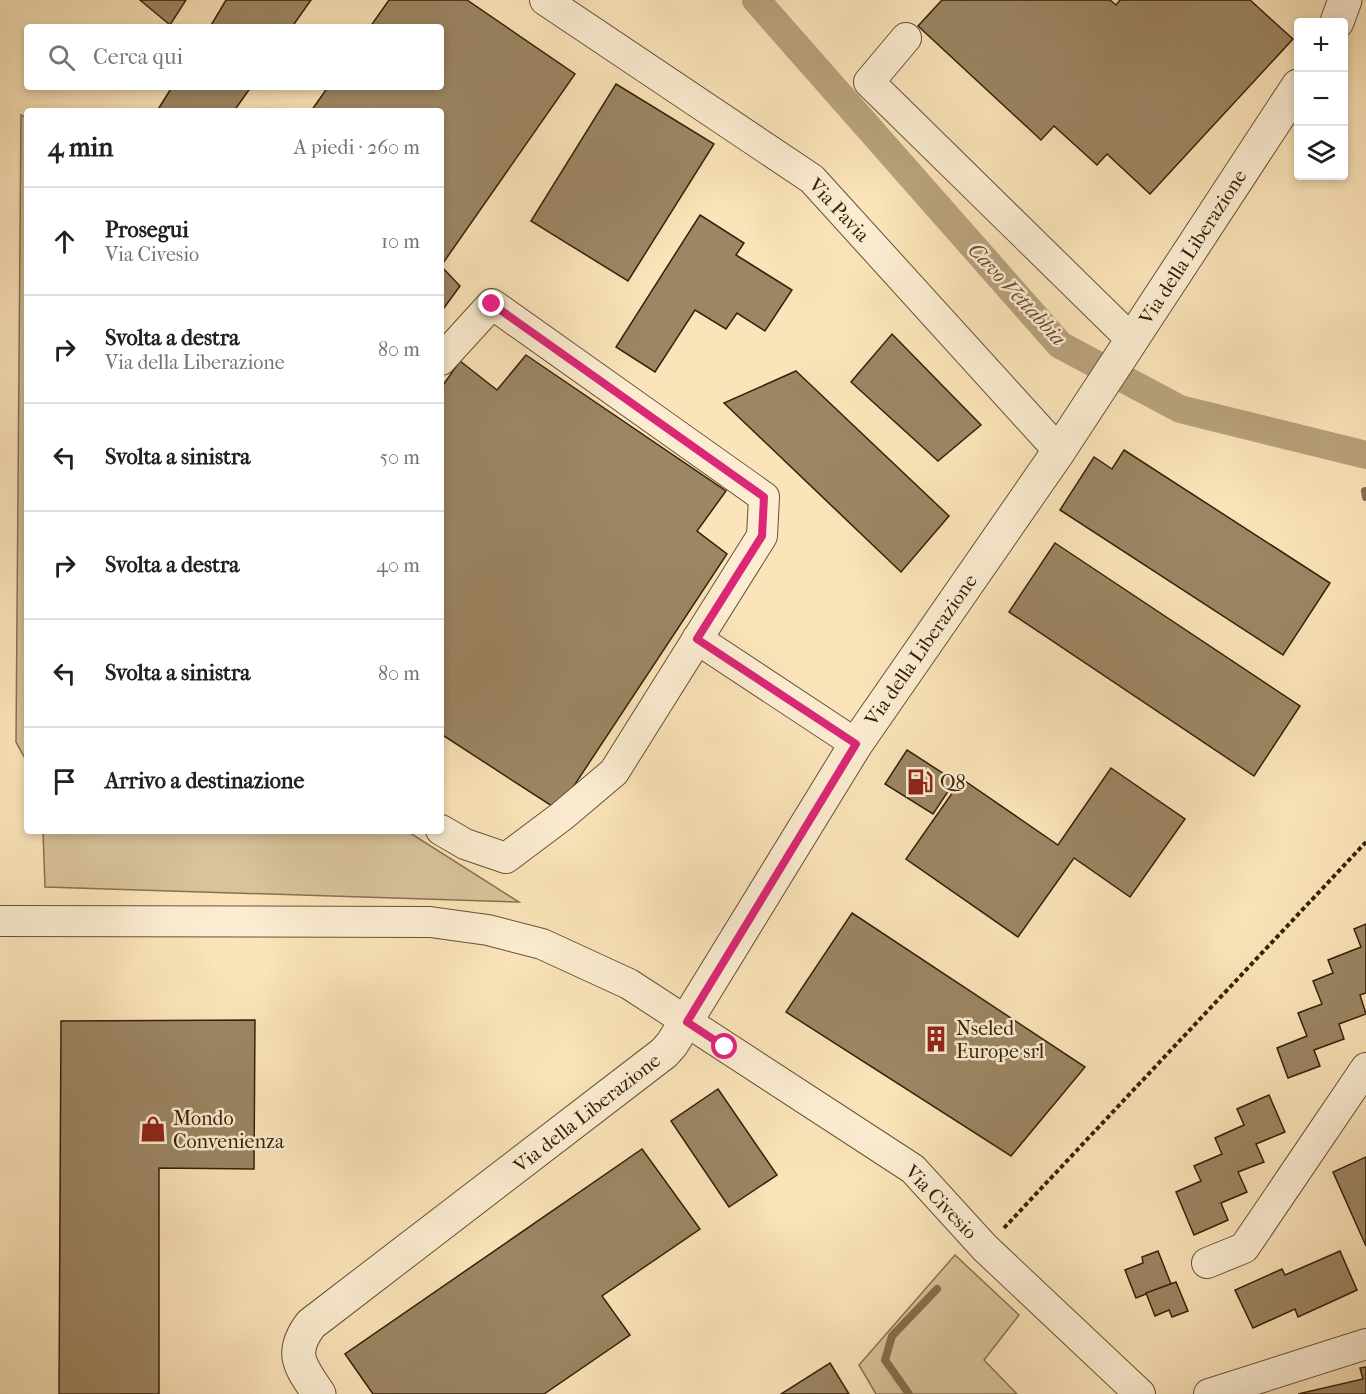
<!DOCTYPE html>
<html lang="it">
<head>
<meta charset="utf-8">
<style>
	:root { --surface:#fff; --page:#f2f2f2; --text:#202124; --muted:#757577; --line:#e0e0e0 }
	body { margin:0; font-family:"IM FELL French Canon",serif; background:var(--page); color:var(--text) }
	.controls { position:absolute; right:18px; top:18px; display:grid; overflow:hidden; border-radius:6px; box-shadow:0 3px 9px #0003 }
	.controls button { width:54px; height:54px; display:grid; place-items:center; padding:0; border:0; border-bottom:2px solid var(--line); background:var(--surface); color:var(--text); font:30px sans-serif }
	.stop { position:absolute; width:18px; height:18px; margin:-14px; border:4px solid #db2777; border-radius:50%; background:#fff }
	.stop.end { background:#db2777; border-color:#fff; box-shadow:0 2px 6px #0008 }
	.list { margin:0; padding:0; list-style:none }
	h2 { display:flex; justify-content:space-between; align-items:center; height:78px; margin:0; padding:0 24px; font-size:26px }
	h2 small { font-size:20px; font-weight:400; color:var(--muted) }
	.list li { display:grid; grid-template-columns:39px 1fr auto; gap:18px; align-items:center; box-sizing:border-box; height:108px; padding:0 24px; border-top:2px solid var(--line) }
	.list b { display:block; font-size:22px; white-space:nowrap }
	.list p { margin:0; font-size:20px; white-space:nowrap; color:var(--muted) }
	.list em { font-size:20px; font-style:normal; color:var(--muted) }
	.icon { flex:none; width:33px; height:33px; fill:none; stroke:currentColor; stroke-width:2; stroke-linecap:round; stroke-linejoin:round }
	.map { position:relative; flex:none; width:1366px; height:1394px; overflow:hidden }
	.search { position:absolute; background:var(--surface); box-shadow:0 3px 9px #0003; left:24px; top:24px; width:420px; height:66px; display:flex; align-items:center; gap:15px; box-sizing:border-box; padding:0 21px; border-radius:6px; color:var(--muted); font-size:22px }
	.panel { position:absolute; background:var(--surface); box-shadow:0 3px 9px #0003; left:24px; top:108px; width:420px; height:726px; border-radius:6px }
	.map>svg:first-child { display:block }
	.green { fill:#d9c39b; stroke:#877252; stroke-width:1.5 }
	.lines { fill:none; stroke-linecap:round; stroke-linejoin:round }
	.stream { stroke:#846e4e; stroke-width:8 }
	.canal { stroke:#b8a27d; stroke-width:28 }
	.building { fill:#9c8664; stroke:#352108; stroke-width:1.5 }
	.minor-casing { stroke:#665234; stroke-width:32 }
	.tertiary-casing { stroke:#665234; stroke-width:35 }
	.path { stroke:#352108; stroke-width:4; stroke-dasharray:4.5 3; stroke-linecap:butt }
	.minor { stroke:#fcedd2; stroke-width:30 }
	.tertiary { stroke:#fcedd2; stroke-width:33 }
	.route { stroke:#db2777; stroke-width:8 }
	.labels { text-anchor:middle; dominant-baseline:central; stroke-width:5; stroke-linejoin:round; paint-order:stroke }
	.street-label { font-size:20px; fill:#352108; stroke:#fcedd2 }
	.poi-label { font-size:20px; fill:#352108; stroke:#fcedd2; text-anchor:start }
	.water-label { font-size:21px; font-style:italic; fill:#634e31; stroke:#fcedd2 }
</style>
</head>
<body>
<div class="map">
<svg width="1366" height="1394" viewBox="0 0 1366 1394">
	<rect width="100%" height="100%" fill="#fbe4b9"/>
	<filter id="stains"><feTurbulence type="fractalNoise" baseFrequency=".00333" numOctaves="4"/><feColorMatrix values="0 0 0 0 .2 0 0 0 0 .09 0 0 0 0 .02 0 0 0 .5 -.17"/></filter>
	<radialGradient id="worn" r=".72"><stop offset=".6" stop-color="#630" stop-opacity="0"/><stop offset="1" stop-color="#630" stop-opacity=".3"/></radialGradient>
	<!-- green -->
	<g class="green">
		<path d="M21,115L27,118V762L16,742Z"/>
		<path d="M43,831H407L519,902L45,887Z"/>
		<path d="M955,1255L1019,1315L984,1360L1017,1394H876L859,1365Z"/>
	</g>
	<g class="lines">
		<!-- stream -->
		<g class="stream">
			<path d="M1365,491L1366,497"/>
			<path d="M909,1394L885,1360L892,1336L937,1289"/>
		</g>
		<!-- canal -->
		<path class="canal" d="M756,0L1060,345L1180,409L1366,455"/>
	</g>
	<!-- building -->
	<g class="building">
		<path d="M140,0H186L170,25Z"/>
		<path d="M226,0H311L292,27H210Z"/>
		<path d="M389,0H467L575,74L441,266V111H311L328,87H441V27H370Z"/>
		<path d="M942,0H1110L1116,5L1120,0H1250L1293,39L1150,194L1107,154L1097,165L1054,126L1041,140L918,26Z"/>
		<path d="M616,84L714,144L628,281L531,221Z"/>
		<path d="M172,87H251L234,111H157Z"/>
		<path d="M700,215L744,243L736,255L792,290L765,331L737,313L726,329L695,310L655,372L616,347Z"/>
		<path d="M441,266L460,286L441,312Z"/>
		<path d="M892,334L981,425L938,461L851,382Z"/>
		<path d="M526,355L726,491L697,531L727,554L558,810L441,734V388L460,361L497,390Z"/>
		<path d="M796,371L949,516L901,572L724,403Z"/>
		<path d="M1124,450L1330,583L1283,655L1060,510L1094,457L1112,469Z"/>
		<path d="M1055,543L1300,706L1254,776L1009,612Z"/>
		<path d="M907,750L955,781L933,814L885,784Z"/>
		<path d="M1111,768L1185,819L1130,897L1074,858L1018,937L906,859L962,779L1058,845Z"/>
		<path d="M852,913L1085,1067L1011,1156L786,1012Z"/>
		<path d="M1366,924V993L1360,995L1366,1014L1339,1024L1344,1039L1314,1050L1320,1066L1288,1078L1277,1048L1307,1036L1298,1013L1322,1004L1313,981L1333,973L1328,960L1361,947L1354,929Z"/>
		<path d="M255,1020L254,1169L159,1168V1394H59L61,1021Z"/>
		<path d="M718,1089L777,1175L729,1207L671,1121Z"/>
		<path d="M1269,1095L1285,1132L1256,1144L1264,1162L1238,1172L1247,1192L1221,1203L1228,1220L1194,1235L1176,1192L1201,1181L1194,1166L1222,1154L1215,1138L1244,1125L1237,1109Z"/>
		<path d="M642,1149L700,1229L602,1296L630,1335L544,1394H373L345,1354Z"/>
		<path d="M1366,1157V1246L1333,1172Z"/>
		<path d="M1158,1251L1171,1284L1136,1298L1125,1270L1143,1263L1142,1257Z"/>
		<path d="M1340,1251L1357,1290L1298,1317L1295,1309L1253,1328L1235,1290L1282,1269L1285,1275Z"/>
		<path d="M1176,1282L1188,1311L1172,1317L1169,1310L1155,1316L1146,1293Z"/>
		<path d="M830,1363L849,1394H781Z"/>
		<path d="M1366,1367V1394H1298L1363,1379L1360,1368Z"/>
	</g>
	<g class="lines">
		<!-- minor casing -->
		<g class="minor-casing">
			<g id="minor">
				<path d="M545,0L812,179L1059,451"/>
				<path d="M906,38L869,82L1132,340"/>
				<path d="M441,360L492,304L764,497L762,536L614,772L562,816L506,858L465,844L441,830"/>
				<path d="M697,639L856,744"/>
				<path d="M0,921L430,922L488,930L542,944L629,984L913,1169L985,1248L1140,1394"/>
				<path d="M1207,1263L1244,1248L1366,1068"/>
				<path d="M1209,1394L1366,1344"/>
			</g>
		</g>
		<!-- tertiary casing -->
		<g class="tertiary-casing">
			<g id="tertiary">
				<path d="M1337,22L1345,0"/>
				<path d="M319,1394C301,1367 288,1354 311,1324L664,1053L672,1044L856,744L1059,451L1298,86"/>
			</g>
		</g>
		<!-- path -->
		<path class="path" d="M1004,1228L1366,842"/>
		<!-- minor -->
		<use href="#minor" class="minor"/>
		<!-- tertiary -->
		<use href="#tertiary" class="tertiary"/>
	</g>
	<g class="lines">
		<!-- route -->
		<path class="route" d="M492,304L764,497L762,536L697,639L856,744L687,1022L725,1047"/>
	</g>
	<!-- icons -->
	<defs>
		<g id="fuel-bare" transform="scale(2.07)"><path d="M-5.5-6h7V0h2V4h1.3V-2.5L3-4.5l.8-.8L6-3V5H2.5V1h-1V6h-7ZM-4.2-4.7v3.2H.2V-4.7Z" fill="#8f2418" stroke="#fcedd2" stroke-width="2.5" paint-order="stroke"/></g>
		<g id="building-bare" transform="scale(2.07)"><path d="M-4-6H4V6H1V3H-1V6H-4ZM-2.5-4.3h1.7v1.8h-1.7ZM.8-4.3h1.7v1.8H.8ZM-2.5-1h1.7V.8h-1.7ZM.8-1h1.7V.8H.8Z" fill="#8f2418" stroke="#fcedd2" stroke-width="2.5" paint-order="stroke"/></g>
		<g id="shop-bare" transform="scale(2.07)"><path d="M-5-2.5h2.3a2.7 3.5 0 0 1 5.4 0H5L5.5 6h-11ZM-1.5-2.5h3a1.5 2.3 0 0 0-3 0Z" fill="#8f2418" stroke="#fcedd2" stroke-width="2.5" paint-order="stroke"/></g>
	</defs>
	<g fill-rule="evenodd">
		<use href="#fuel-bare" x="920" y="782"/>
		<use href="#building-bare" x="936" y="1039"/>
		<use href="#shop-bare" x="153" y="1129"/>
	</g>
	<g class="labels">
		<!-- street labels -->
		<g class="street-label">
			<text transform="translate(839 210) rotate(47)">Via Pavia</text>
			<text transform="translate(1193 247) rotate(-57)">Via della Liberazione</text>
			<text transform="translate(921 650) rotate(-55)">Via della Liberazione</text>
			<text transform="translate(587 1113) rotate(-38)">Via della Liberazione</text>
			<text transform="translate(941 1202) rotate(46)">Via Civesio</text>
		</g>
		<!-- poi labels -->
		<g class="poi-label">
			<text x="940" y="782">Q8</text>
			<text x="956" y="1028">Nseled<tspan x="956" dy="23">Europe srl</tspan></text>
			<text x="173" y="1118">Mondo<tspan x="173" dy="23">Convenienza</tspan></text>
		</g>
		<!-- water labels -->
		<g class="water-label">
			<text transform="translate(1017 294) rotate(47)">Cavo Vettabbia</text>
		</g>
	</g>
	<rect width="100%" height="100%" filter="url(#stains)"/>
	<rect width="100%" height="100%" fill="url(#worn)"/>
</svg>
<div class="controls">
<button>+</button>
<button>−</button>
<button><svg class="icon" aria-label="layers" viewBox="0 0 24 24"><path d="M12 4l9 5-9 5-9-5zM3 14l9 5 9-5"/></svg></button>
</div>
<div class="stop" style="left:725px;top:1047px"></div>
<div class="stop end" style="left:492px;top:304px"></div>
<div class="search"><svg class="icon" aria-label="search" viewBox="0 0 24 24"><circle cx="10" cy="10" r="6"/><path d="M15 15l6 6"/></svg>Cerca qui</div>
<section class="panel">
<h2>4 min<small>A piedi · 260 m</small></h2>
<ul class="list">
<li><svg class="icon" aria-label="ahead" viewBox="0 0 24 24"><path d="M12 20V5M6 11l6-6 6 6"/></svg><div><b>Prosegui</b><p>Via Civesio</p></div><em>10 m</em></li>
<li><svg class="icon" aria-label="right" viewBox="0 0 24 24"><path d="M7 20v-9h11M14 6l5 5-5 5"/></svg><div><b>Svolta a destra</b><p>Via della Liberazione</p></div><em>80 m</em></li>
<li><svg class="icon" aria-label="left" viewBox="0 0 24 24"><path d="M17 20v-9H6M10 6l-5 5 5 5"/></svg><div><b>Svolta a sinistra</b></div><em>50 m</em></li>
<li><svg class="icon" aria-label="right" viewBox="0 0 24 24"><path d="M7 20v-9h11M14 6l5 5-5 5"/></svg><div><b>Svolta a destra</b></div><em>40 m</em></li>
<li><svg class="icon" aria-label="left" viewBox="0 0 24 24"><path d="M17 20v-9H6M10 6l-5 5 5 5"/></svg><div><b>Svolta a sinistra</b></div><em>80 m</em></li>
<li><svg class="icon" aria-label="arrive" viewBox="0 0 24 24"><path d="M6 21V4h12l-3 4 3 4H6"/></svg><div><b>Arrivo a destinazione</b></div></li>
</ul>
</section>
</div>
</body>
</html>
